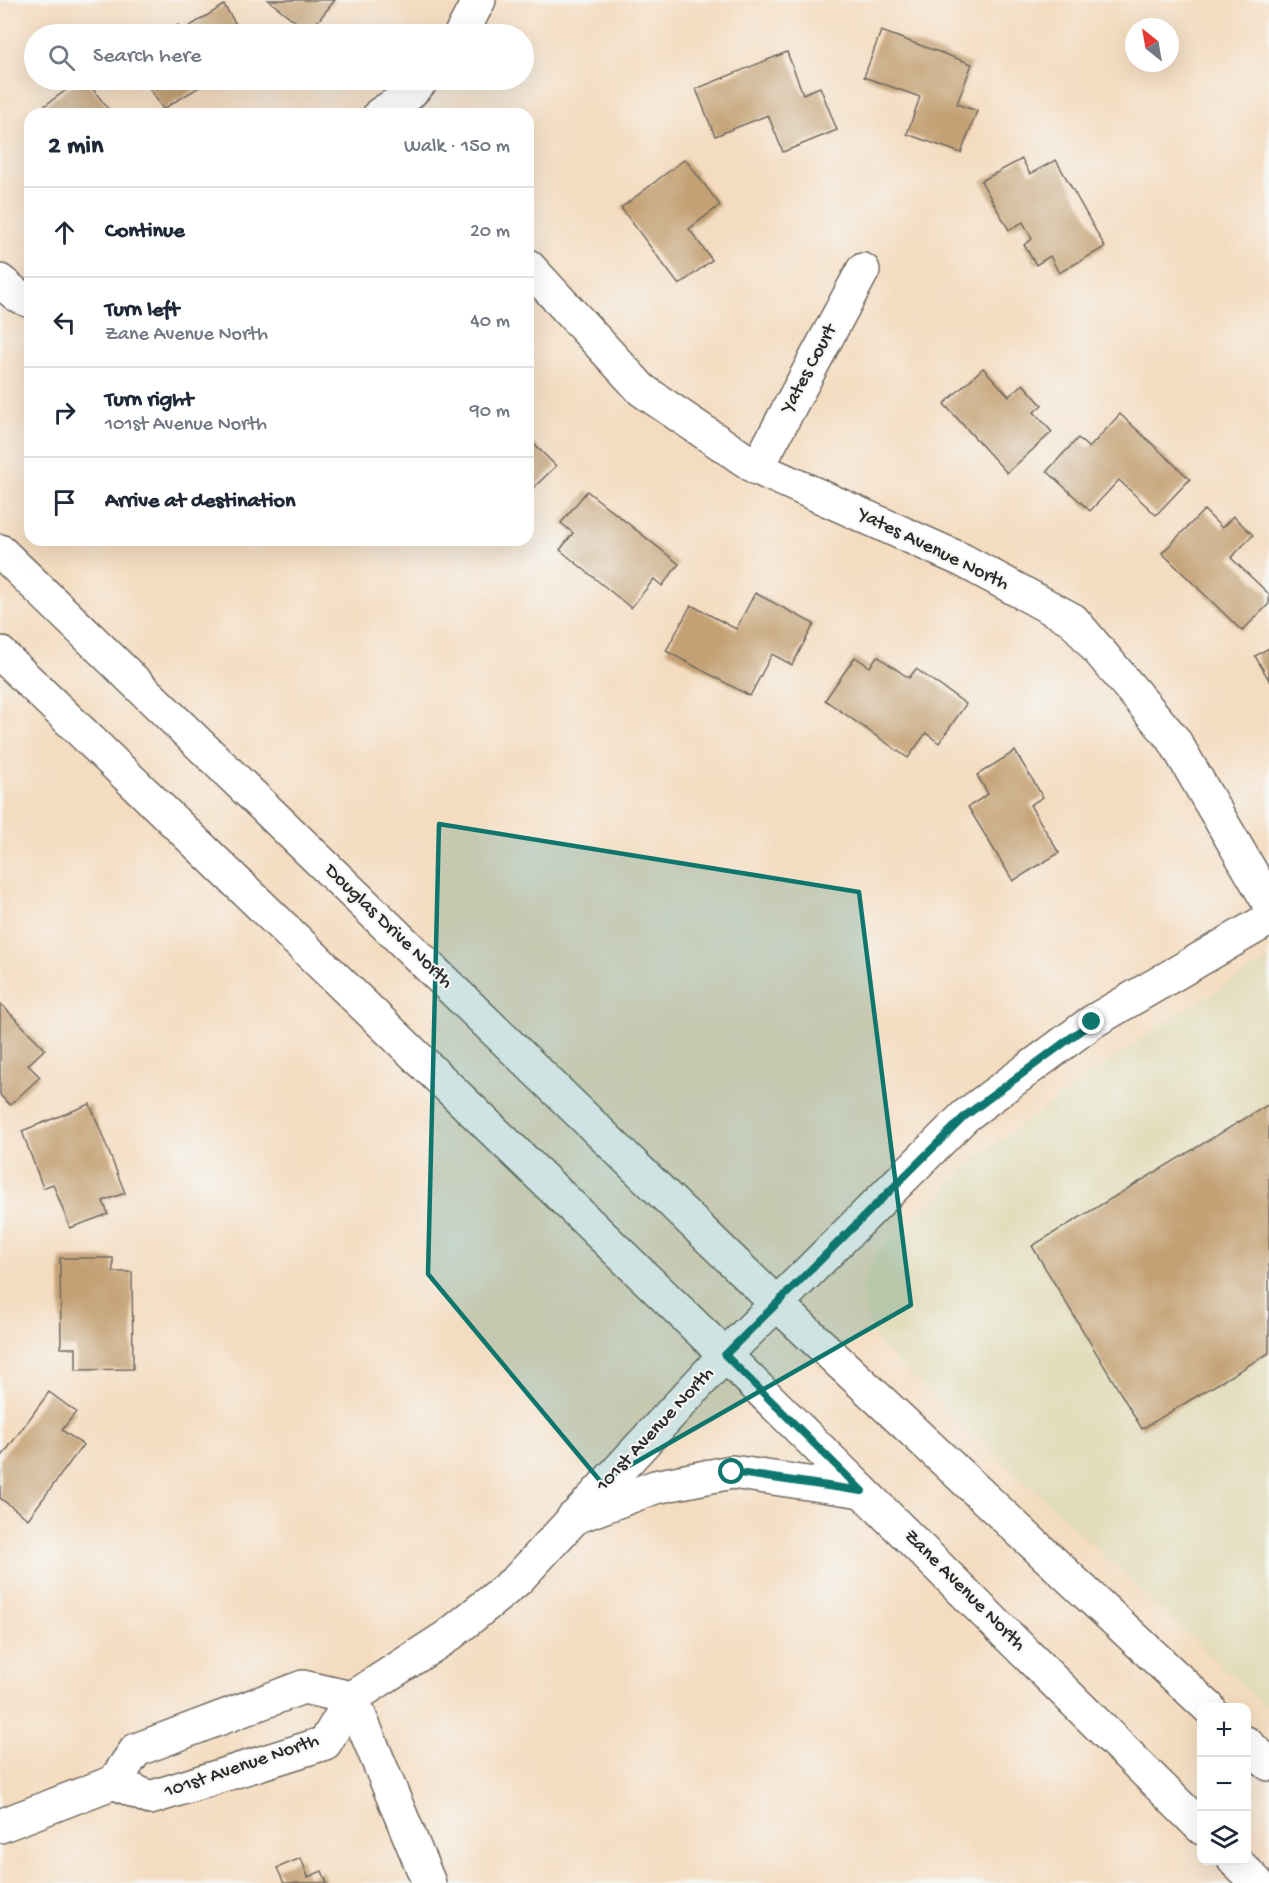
<!DOCTYPE html>
<html lang="en">
<head>
<meta charset="utf-8">
<style>
	:root { --surface:#fff; --page:#f6f6f7; --text:#1f2937; --muted:#747a83; --line:#e0e1e3 }
	body { margin:0; font-family:"Gochi Hand",sans-serif; background:var(--page); color:var(--text) }
	.controls { position:absolute; right:18px; bottom:18px; display:grid; overflow:hidden; border-radius:12px; box-shadow:0 6px 24px #0002 }
	.controls button { width:54px; height:54px; display:grid; place-items:center; padding:0; border:0; border-bottom:2px solid var(--line); background:var(--surface); color:var(--text); font:30px sans-serif }
	.compass { position:absolute; left:1125px; top:18px; width:54px; height:54px; border-radius:50%; background:var(--surface); box-shadow:0 6px 24px #0002; rotate:329deg }
	.stop { position:absolute; width:18px; height:18px; margin:-14px; border:4px solid #0f766e; border-radius:50%; background:#fff }
	.stop.end { background:#0f766e; border-color:#fff; box-shadow:0 2px 6px #0008 }
	.list { margin:0; padding:0; list-style:none }
	h2 { display:flex; justify-content:space-between; align-items:center; height:78px; margin:0; padding:0 24px; font-size:26px }
	h2 small { font-size:20px; font-weight:400; color:var(--muted) }
	.list li { display:grid; grid-template-columns:39px 1fr auto; gap:18px; align-items:center; box-sizing:border-box; height:90px; padding:0 24px; border-top:2px solid var(--line) }
	.list b { display:block; font-size:22px; white-space:nowrap }
	.list p { margin:0; font-size:20px; white-space:nowrap; color:var(--muted) }
	.list em { font-size:20px; font-style:normal; color:var(--muted) }
	.icon { flex:none; width:33px; height:33px; fill:none; stroke:currentColor; stroke-width:2; stroke-linecap:round; stroke-linejoin:round }
	.map { position:relative; flex:none; width:1269px; height:1883px; overflow:hidden }
	.search { position:absolute; background:var(--surface); box-shadow:0 6px 24px #0002; left:24px; top:24px; width:510px; height:66px; display:flex; align-items:center; gap:15px; box-sizing:border-box; padding:0 21px; border-radius:33px; color:var(--muted); font-size:22px }
	.panel { position:absolute; background:var(--surface); box-shadow:0 6px 24px #0002; left:24px; top:108px; width:510px; height:438px; border-radius:18px }
	.map>svg:first-child { display:block }
	.built { fill:#e2dcba }
	.building { fill:#c4a174 }
	.lines { fill:none; stroke-linecap:round; stroke-linejoin:round }
	.minor-casing { stroke:#71695f; stroke-width:36 }
	.tertiary-casing { stroke:#71695f; stroke-width:36 }
	.secondary-casing { stroke:#71695f; stroke-width:36 }
	.minor { stroke:#fff; stroke-width:33 }
	.tertiary { stroke:#fff; stroke-width:33 }
	.secondary { stroke:#fff; stroke-width:33 }
	.route { stroke:#0f766e; stroke-width:8 }
	.marked { fill:#0f766e; fill-opacity:0.2; stroke:#0f766e; stroke-width:4.5; stroke-linejoin:round }
	.labels { text-anchor:middle; dominant-baseline:central; stroke-width:4.5; stroke-linejoin:round; paint-order:stroke }
	.street-label { font-size:20px; fill:#2b2b2b; stroke:#f6f6f2 }
</style>
</head>
<body>
<div class="map">
<svg width="1269" height="1883" viewBox="0 0 1269 1883">
	<rect width="100%" height="100%" fill="#f6f6f2"/>
	<filter id="ink" filterUnits="userSpaceOnUse"><feTurbulence type="fractalNoise" baseFrequency=".0167" numOctaves="2"/><feDisplacementMap in="SourceGraphic" scale="12" xChannelSelector="R" yChannelSelector="G"/><feConvolveMatrix kernelMatrix="1 2 1 2 8 2 1 2 1" color-interpolation-filters="sRGB"/></filter>
	<filter id="wash" filterUnits="userSpaceOnUse"><feTurbulence type="fractalNoise" baseFrequency=".008" numOctaves="4" result="noise"/><feDisplacementMap in="SourceGraphic" scale="24" xChannelSelector="R" yChannelSelector="G"/><feGaussianBlur stdDeviation="1.35" result="paint"/><feColorMatrix in="noise" values="0 0 0 0 0 0 0 0 0 0 0 0 0 0 0 0 0 1.4 0 .05"/><feComposite in="paint" operator="in"/></filter>
	<g filter="url(#wash)">
		<rect width="100%" height="100%" fill="#f4dcc0"/>
		<!-- built -->
		<path class="built" d="M1269,959V1711L878,1344L868,1323L862,1289L875,1254L988,1149L1160,1025Z"/>
		<g id="blocks">
			<!-- building -->
			<g class="building">
				<path d="M268,0H335L309,32Z"/>
				<path d="M224,5L242,34H162L178,25L182,31Z"/>
				<path d="M881,31L972,64L957,104L977,111L961,153L907,134L920,97L864,77Z"/>
				<path d="M787,52L803,94L820,87L837,130L783,152L768,115L715,136L696,89Z"/>
				<path d="M80,80H86L112,114H37L36,112Z"/>
				<path d="M144,80H211L163,109Z"/>
				<path d="M685,159L720,205L689,229L712,260L679,285L621,208Z"/>
				<path d="M1022,159L1030,174L1056,160L1105,247L1059,273L1050,256L1036,265L1024,245L1032,239L1023,222L1009,230L981,181Z"/>
				<path d="M983,368L1009,396L1023,384L1042,405L1034,412L1052,432L1007,473L944,404Z"/>
				<path d="M1120,414L1190,479L1156,515L1119,480L1090,511L1047,471L1078,438L1089,448Z"/>
				<path d="M528,438L556,466L528,493Z"/>
				<path d="M587,491L679,564L662,586L654,579L631,608L560,550L573,533L561,523Z"/>
				<path d="M1204,510L1222,528L1233,516L1253,535L1231,558L1269,594V604L1242,631L1162,553Z"/>
				<path d="M755,593L814,624L792,665L772,654L750,696L666,651L691,605L736,629Z"/>
				<path d="M1269,648V680L1255,656Z"/>
				<path d="M877,656L909,678L916,669L966,704L939,743L926,733L908,758L825,700L855,657L870,667Z"/>
				<path d="M1015,751L1043,797L1030,805L1059,853L1013,881L968,807L988,794L977,775Z"/>
				<path d="M0,1003L45,1049L28,1065L40,1077L10,1105L0,1095Z"/>
				<path d="M90,1104L125,1193L103,1201L108,1214L70,1228L53,1184L43,1188L22,1131Z"/>
				<path d="M1269,1104V1353L1142,1429L1032,1246Z"/>
				<path d="M60,1258H113V1272H132L133,1369L76,1370V1348H61Z"/>
				<path d="M49,1392L76,1412L62,1430L83,1445L28,1519L0,1498V1459Z"/>
				<path d="M301,1858L308,1877L322,1871L327,1883H284L277,1868Z"/>
			</g>
		</g>
	</g>
	<g filter="url(#ink)">
		<use href="#blocks" fill-opacity="0" stroke="#71695f" stroke-width="1.5"/>
		<g class="lines">
			<!-- minor casing -->
			<g class="minor-casing">
				<g id="minor">
					<path d="M461,34L479,0"/>
					<path d="M380,114L404,99L422,80"/>
					<path d="M528,266L642,390L757,468L962,560L1073,620L1174,740L1269,903"/>
					<path d="M0,281L17,295L30,301"/>
					<path d="M757,468L863,270"/>
					<path d="M352,1698L429,1883"/>
					<path d="M114,1782L150,1798L325,1743L352,1698L448,1636L517,1580L725,1355"/>
					<path d="M0,1826L114,1782L136,1750L303,1687L352,1698"/>
				</g>
			</g>
			<!-- tertiary casing -->
			<g class="tertiary-casing">
				<path id="tertiary" d="M725,1355L965,1116L1092,1022L1269,919"/>
			</g>
			<!-- secondary casing -->
			<g class="secondary-casing">
				<g id="secondary">
					<path d="M0,551L777,1304L1209,1708"/>
					<path d="M0,653L725,1355L1202,1828"/>
					<path d="M573,1518L655,1487L732,1472L862,1491"/>
					<path d="M1246,1743L1269,1764"/>
					<path d="M1234,1860L1257,1883"/>
				</g>
			</g>
			<!-- minor -->
			<use href="#minor" class="minor"/>
			<!-- tertiary -->
			<use href="#tertiary" class="tertiary"/>
			<!-- secondary -->
			<use href="#secondary" class="secondary"/>
		</g>
	</g>
	<g class="lines" filter="url(#ink)">
		<!-- route -->
		<path class="route" d="M732,1472L862,1491L725,1355L965,1116L1092,1022"/>
	</g>
	<!-- marked area -->
	<path class="marked" d="M439,824L859,892L911,1305L601,1482L428,1274Z"/>
	<g class="labels">
		<!-- street labels -->
		<g class="street-label">
			<text transform="translate(810 369) rotate(-62)">Yates Court</text>
			<text transform="translate(933 550) rotate(26)">Yates Avenue North</text>
			<text transform="translate(388 927) rotate(44)">Douglas Drive North</text>
			<text transform="translate(656 1430) rotate(-47)">101st Avenue North</text>
			<text transform="translate(964 1591) rotate(45)">Zane Avenue North</text>
			<text transform="translate(242 1767) rotate(-19)">101st Avenue North</text>
		</g>
	</g>
</svg>
<div class="controls">
<button>+</button>
<button>−</button>
<button><svg class="icon" aria-label="layers" viewBox="0 0 24 24"><path d="M12 4l9 5-9 5-9-5zM3 14l9 5 9-5"/></svg></button>
</div>
<svg class="compass" viewBox="-18 -18 36 36"><path d="M0-13l5 13h-10z" fill="#e53935"/><path d="M0 13l5-13h-10z" fill="#747a83"/></svg>
<div class="stop" style="left:732px;top:1472px"></div>
<div class="stop end" style="left:1092px;top:1022px"></div>
<div class="search"><svg class="icon" aria-label="search" viewBox="0 0 24 24"><circle cx="10" cy="10" r="6"/><path d="M15 15l6 6"/></svg>Search here</div>
<section class="panel">
<h2>2 min<small>Walk · 150 m</small></h2>
<ul class="list">
<li><svg class="icon" aria-label="ahead" viewBox="0 0 24 24"><path d="M12 20V5M6 11l6-6 6 6"/></svg><div><b>Continue</b></div><em>20 m</em></li>
<li><svg class="icon" aria-label="left" viewBox="0 0 24 24"><path d="M17 20v-9H6M10 6l-5 5 5 5"/></svg><div><b>Turn left</b><p>Zane Avenue North</p></div><em>40 m</em></li>
<li><svg class="icon" aria-label="right" viewBox="0 0 24 24"><path d="M7 20v-9h11M14 6l5 5-5 5"/></svg><div><b>Turn right</b><p>101st Avenue North</p></div><em>90 m</em></li>
<li><svg class="icon" aria-label="arrive" viewBox="0 0 24 24"><path d="M6 21V4h12l-3 4 3 4H6"/></svg><div><b>Arrive at destination</b></div></li>
</ul>
</section>
</div>
</body>
</html>
